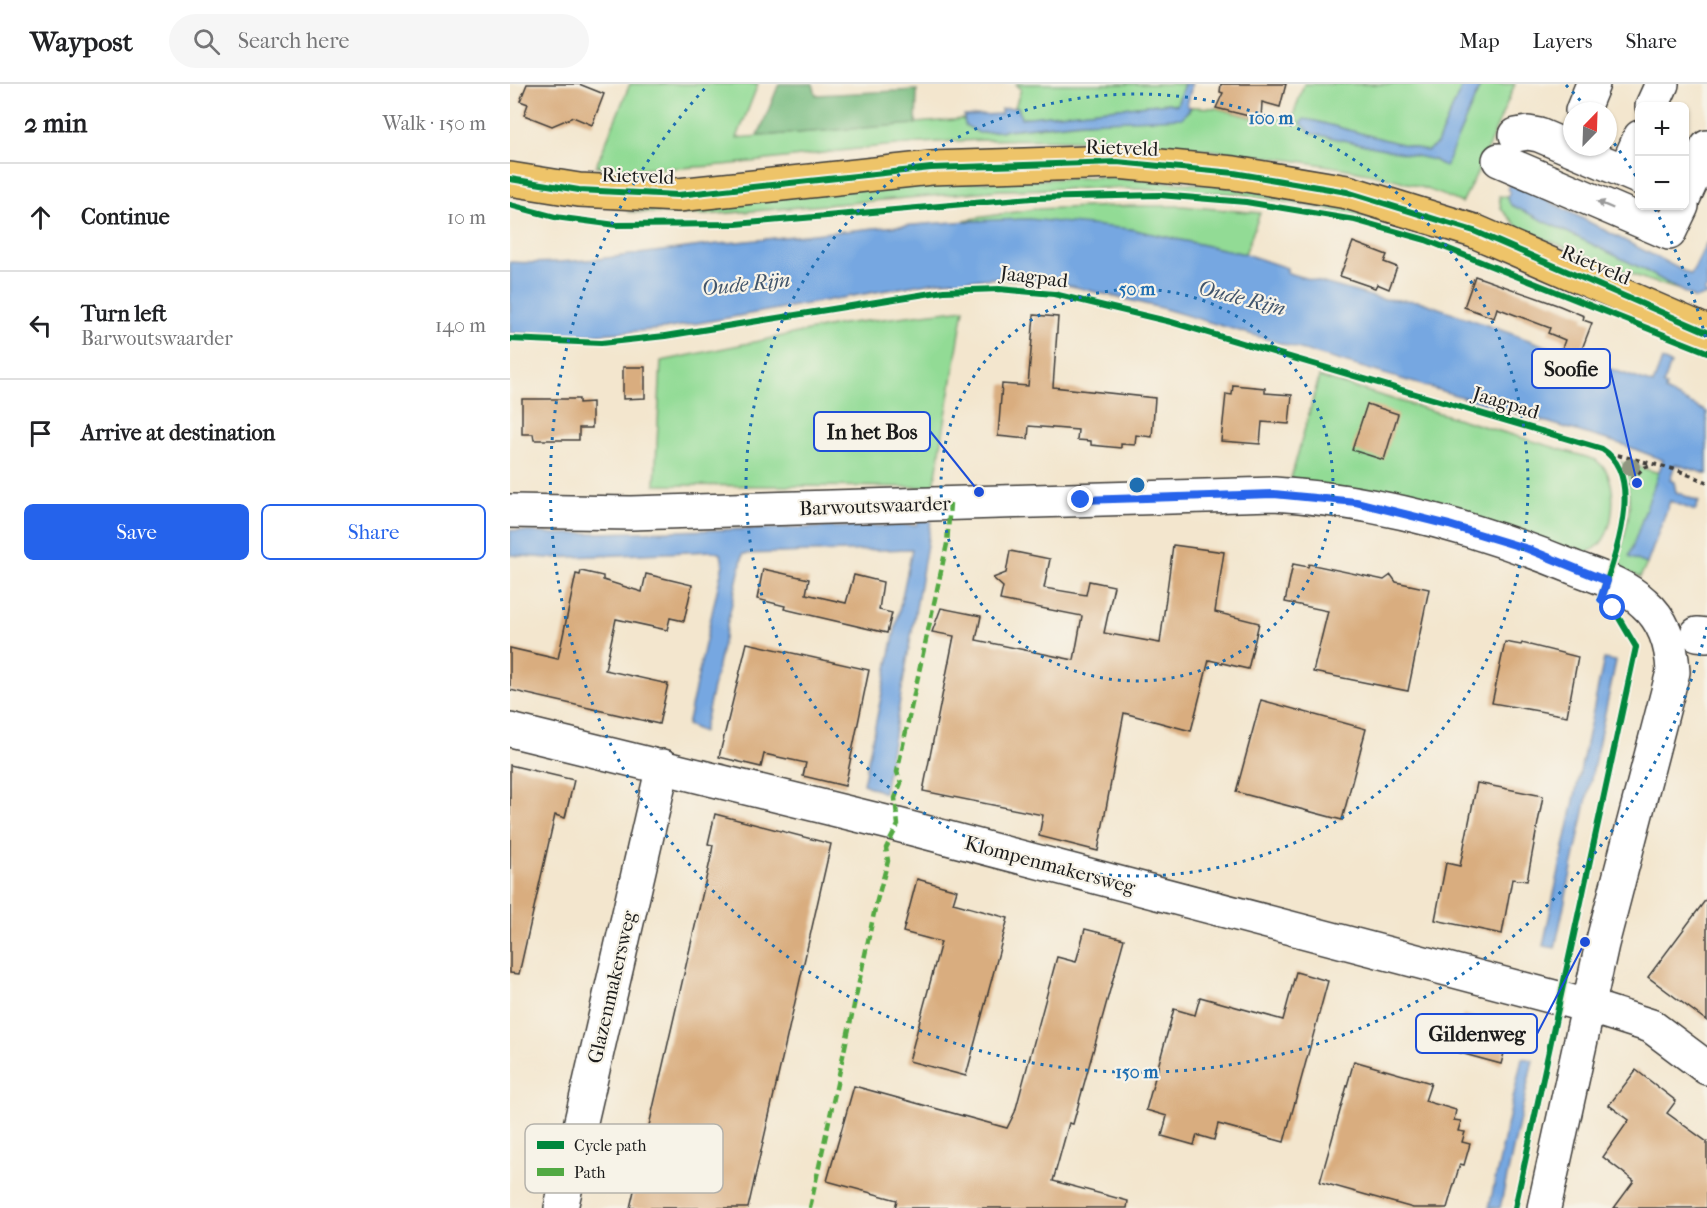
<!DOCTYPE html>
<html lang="en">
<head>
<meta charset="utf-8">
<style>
	:root { --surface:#fff; --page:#f6f6f6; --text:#202124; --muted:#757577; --line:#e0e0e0; --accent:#2563eb }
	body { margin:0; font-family:"IM FELL French Canon",serif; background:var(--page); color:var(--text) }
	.controls { position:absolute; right:18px; top:18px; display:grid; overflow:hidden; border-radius:9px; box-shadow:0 2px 4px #0004 }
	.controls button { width:54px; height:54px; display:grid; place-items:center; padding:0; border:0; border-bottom:2px solid var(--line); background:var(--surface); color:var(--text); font:30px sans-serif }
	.compass { position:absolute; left:1053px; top:18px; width:54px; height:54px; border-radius:50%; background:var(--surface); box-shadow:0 2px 4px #0004; rotate:23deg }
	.stop { position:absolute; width:18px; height:18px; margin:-14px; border:4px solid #2563eb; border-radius:50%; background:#fff }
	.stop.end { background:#2563eb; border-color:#fff; box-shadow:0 2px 6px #0008 }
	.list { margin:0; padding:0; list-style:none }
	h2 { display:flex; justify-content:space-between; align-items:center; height:78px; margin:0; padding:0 24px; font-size:26px }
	h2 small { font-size:20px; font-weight:400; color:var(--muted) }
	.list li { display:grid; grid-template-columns:39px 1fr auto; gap:18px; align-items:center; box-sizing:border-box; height:108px; padding:0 24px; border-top:2px solid var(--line) }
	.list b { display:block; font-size:22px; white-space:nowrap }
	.list p { margin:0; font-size:20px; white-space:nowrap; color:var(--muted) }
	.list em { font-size:20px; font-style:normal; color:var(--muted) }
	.actions { display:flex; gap:12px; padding:18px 24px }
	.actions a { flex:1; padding:14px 0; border:2px solid var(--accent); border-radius:9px; text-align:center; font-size:21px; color:var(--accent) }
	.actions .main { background:var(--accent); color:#fff }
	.icon { flex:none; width:33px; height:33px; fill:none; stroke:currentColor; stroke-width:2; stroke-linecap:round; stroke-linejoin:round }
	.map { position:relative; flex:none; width:1197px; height:1124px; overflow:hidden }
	header { display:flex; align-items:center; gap:36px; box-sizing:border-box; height:84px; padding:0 30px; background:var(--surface); border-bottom:2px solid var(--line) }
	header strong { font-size:28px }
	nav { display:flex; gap:33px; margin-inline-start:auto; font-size:21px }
	.search { width:420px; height:54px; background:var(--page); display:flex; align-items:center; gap:15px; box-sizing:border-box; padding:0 21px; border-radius:33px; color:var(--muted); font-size:22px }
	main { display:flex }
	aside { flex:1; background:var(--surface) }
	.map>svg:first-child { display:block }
	.green { fill:#92db95; stroke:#577c58; stroke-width:1.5 }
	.forest { fill:#75bb7e; stroke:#486c4d; stroke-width:1.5 }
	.water { fill:#76a7e1; stroke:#49627e; stroke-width:1.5 }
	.building { fill:#d9ad7f }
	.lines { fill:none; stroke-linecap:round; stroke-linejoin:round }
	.minor-casing { stroke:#3c3a37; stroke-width:36 }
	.major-casing { stroke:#3c3a37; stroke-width:36 }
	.path { stroke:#3c3a37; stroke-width:4; stroke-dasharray:4.5 4.5; stroke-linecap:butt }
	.minor { stroke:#fff; stroke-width:33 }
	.major { stroke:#eec469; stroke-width:33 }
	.quiet { stroke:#52a943; stroke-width:4.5; stroke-dasharray:9 4.5; stroke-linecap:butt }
	.cycleway-casing { stroke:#f7f3e8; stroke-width:10 }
	.cycleway { stroke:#00873e; stroke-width:6 }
	.tree { fill:#909680 }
	.oneway { fill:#999 }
	.route { stroke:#2563eb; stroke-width:8 }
	.ring { fill:none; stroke:#1f6fb2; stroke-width:3; stroke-dasharray:3 6 }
	.labels { text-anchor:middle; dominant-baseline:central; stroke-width:4.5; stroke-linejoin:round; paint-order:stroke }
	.street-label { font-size:20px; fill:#1c1c1c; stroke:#f7f3e8 }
	.water-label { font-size:21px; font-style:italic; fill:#40546b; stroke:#f7f3e8 }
	.key { fill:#f7f3e8; stroke:#b5b2ab; stroke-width:1.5 }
	.key-label { font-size:16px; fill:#1c1c1c }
	.centre { fill:#1f6fb2; stroke:#f7f3e8; stroke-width:3 }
	.ring-label { font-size:18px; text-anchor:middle; font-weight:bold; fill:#1f6fb2; stroke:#f7f3e8; stroke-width:4.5; stroke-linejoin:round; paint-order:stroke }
	.leader { fill:none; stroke:#1d4ed8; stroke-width:2 }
	.callout-dot { fill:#1d4ed8; stroke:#f7f3e8; stroke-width:2 }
	.callout { fill:#f7f3e8; stroke:#1d4ed8; stroke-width:2 }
	.callout-label { font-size:21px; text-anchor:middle; font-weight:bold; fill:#1c1c1c }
</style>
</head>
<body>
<header>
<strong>Waypost</strong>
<div class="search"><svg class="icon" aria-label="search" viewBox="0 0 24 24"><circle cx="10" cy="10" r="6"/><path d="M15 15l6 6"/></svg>Search here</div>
<nav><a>Map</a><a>Layers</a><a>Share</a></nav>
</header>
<main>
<aside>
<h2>2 min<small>Walk · 150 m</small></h2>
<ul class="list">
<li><svg class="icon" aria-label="ahead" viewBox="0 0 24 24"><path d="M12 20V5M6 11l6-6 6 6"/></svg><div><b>Continue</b></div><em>10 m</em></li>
<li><svg class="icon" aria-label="left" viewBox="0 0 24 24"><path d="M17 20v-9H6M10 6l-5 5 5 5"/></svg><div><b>Turn left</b><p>Barwoutswaarder</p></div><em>140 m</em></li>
<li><svg class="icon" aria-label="arrive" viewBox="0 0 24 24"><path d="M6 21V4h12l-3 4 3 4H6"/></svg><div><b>Arrive at destination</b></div></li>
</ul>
<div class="actions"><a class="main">Save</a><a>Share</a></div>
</aside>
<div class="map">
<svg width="1197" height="1124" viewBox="0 0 1197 1124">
	<rect width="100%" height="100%" fill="#f7f3e8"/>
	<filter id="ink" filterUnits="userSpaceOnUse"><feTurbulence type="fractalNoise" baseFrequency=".0167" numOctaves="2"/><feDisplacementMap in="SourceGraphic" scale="12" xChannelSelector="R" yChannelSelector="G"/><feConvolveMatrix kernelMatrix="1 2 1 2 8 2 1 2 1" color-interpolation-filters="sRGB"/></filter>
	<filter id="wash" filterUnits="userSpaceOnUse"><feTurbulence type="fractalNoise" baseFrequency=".008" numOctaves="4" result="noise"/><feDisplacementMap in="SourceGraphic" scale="24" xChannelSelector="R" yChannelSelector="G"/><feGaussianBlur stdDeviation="1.35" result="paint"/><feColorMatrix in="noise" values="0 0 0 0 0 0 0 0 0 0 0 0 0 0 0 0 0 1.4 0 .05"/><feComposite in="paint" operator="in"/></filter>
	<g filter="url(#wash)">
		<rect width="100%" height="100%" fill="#f3e6ce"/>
		<!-- green -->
		<g class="green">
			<path d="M120,0H248L227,54L454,35L455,41L470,49L679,27L681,23L706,24L751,36L783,32L794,0H953L927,60L917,67L805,37L924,76L934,82L971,0H1005L969,85L952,119C890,91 825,82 759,73C632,56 503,49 375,62C280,71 182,92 86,82Z"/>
			<path d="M506,0H674L667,21L658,19L511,34L508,23H505L511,5Z"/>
			<path d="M588,93L703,101L787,113L878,133L881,141L815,125L730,110L602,104L491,106L196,131L117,128L365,103Z"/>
			<path d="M989,112L998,113L1001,121L1133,185L1170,206L1137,196L1010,145L991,125Z"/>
			<path d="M608,122H672L750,129L735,170L620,145L454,136L524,125Z"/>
			<path d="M454,225L424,403L145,401L151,277L332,240Z"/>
			<path d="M809,293L1086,376C1089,379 1094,383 1096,386C1107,407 1105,451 1084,465C1081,467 1075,468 1071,469L780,398Z"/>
			<path d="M1110,378L1150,389L1120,472L1137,480L1130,493L1115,487L1108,475C1119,435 1126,418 1110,378Z"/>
		</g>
		<!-- forest -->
		<path class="forest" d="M269,0H303L306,11L407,6L406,40L248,52Z"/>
		<!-- water -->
		<g class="water">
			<path d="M674,0H682L677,22L681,23L672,34L570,38L469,49L455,41L454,32L491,30V25L508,23L511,34L658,19L667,21Z"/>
			<path d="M953,0H971L935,83L924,76L801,49L791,39L794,35L805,37L917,67L927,60Z"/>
			<path d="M1000,97L1181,191L1197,158V204L1194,208L1197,211L1185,215L1133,185L1001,121L997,114L1000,107L998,106Z"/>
			<path d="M519,135L620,145L735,170L777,184V189L871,215L909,217L1143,300L1152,276L1161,280L1153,301L1156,302L1155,307L1197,328V390L1165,380L1160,396L1164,398L1166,408L1189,418L1185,427L1160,417L1137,480L1119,473L1153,376L1114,361L655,225L545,198L491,194L429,197L154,245L76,251L0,249V178C70,182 140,167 209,160C312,149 416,137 519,135Z"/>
			<path d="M410,434L421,437L374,709L353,700L402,465L233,470L193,648L177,641L213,480L211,470L202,467L38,474L0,471V446L46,450L406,441Z"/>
			<path d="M1094,575L1106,577L1045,864L1033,862Z"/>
			<path d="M1012,974L1023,976L990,1124H979Z"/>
		</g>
		<g id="blocks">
			<!-- building -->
			<g class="building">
				<path d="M17,0H69L94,10L82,41L63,33L42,42L14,31L18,20L10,17Z"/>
				<path d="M711,0H776L770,23L752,18L751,35L706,24L713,9L710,8Z"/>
				<path d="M843,158L877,171L874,178L887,183L879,205L867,200L865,204L830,192Z"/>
				<path d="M965,192L1050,222L1074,232L1073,236L1082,239L1058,301L1041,295L1055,256L1038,249L1040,244L987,224L984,234L954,223Z"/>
				<path d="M524,231L548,233L543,303L645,314L642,353L626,351L625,361L611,360V364L581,361V357L567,356L568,346L519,342L518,355L488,352L492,300L518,302Z"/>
				<path d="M113,283H135V314L113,315Z"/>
				<path d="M723,301L755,304V309L782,311L779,340L752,338L750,360L711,357L716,310L722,311Z"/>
				<path d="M12,315H69V319L82,318V344H69V356H24L23,350H12Z"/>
				<path d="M857,320L888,330L874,376L842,366Z"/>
				<path d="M663,461L714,468L705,528L749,539L738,585L699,576L681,647L614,629L588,767L529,752L533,731L413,707L444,552L422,548L431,524L471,532L466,556L564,576L572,532L490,516L493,503L483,494L496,489L500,467L540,475L534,504L576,511L579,497L604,502L594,549L650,559Z"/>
				<path d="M783,480L798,483L799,480L874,496L881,491L886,498L919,505L898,607L803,588L818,527L775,518Z"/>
				<path d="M253,485L299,495L296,510L336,519L344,491L373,498L369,526L382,529L377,549L274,525L275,522L247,515Z"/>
				<path d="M71,487L93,492V496L132,508L136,490L182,501L174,537L160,534L157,546L106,535L95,586L158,600L149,640L0,606V564L48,575L66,490L70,491Z"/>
				<path d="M995,558L1011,561L1012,559L1068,573L1057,632L982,619Z"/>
				<path d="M237,559L359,586L335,702L293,692L296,679L254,670L251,683L209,673Z"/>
				<path d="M751,616L856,645L832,736L726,708Z"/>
				<path d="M0,681L64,696L55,734L45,731L9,890L0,889Z"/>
				<path d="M967,699L1033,712L1017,797L1002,795L992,850L925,836L936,779L950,782Z"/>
				<path d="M205,730L321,760L238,1124H120L201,773L203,761L198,760Z"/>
				<path d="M407,795L447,806L443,819L498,834L456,992L399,977L431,858L393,848Z"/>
				<path d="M1197,814V937L1138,893Z"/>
				<path d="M575,845L614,855L563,1040L559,1039L543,1097L618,1117L617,1124H385L387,1116L317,1097L344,1002L497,1044L505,1028L547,873L566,878Z"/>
				<path d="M786,888L818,897L774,1058L708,1040L704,1056L687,1051L684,1061L652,1052L657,1032L636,1026L664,925L685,931L690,913L773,936Z"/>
				<path d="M953,930L1001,944L991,980L943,967Z"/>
				<path d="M844,977L921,999L915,1017L946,1026L944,1036L951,1037L948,1047L955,1048L952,1058L960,1060L954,1081L950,1080L937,1124H903L810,1098Z"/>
				<path d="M1126,986L1166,1017L1157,1029L1197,1058V1124H1104L1124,1097L1093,1073L1119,1036L1099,1021Z"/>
			</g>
		</g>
	</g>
	<g filter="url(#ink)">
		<use href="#blocks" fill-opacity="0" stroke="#3c3a37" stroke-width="1.5"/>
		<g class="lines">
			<!-- minor casing -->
			<g class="minor-casing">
				<g id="minor">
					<path d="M1142,22L1152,0"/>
					<path d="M1072,27L1083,0"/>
					<path d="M1006,51L1018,49L1029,51L1130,94"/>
					<path d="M989,76L1159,149L1172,122"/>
					<path d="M1115,87L1130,53"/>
					<path d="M1174,113L1197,63"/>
					<path d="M0,427L121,429L764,410C867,416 970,445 1065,484C1089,493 1115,501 1134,519C1155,537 1162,561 1163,588L1092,860L1034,1124"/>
					<path d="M1187,550L1197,551"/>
					<path d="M0,646L388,741L1078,922L1141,942L1197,984"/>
					<path d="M51,1124L153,682"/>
				</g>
			</g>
			<!-- major casing -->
			<g class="major-casing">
				<path id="major" d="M0,95L69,106L168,111L421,84L607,78L724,89L837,108L964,147L1197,248"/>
			</g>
			<!-- path -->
			<g class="path">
				<path d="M1099,369L1167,386L1197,398"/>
				<path d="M1115,402L1133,384L1140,382"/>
			</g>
			<!-- minor -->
			<use href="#minor" class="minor"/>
			<!-- major -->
			<use href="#major" class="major"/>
			<!-- quiet -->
			<path class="quiet" d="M300,1124L366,820L378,777L376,764L388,741L385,714L391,699L387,688L437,460L440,419"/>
			<!-- cycleway casing -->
			<g class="cycleway-casing">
				<g id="cycleway">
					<path d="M0,95L69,106L168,111L421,84L607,78L724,89L837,108L964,147L1197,248"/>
					<path d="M0,121L45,133L106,141L226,140L522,114L649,111L736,118L845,136L916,156L1197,268"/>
					<path d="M0,255L91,259L155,252L434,207L489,205L544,210L661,238L1092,365C1137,393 1103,476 1091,515L1103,524L1126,563"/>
					<path d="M1005,1124L1126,563"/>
				</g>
			</g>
			<!-- cycleway -->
			<use href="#cycleway" class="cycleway"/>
		</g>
		<!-- trees -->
		<circle class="tree" cx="1121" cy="383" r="9"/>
		<!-- one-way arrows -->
		<defs><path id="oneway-solid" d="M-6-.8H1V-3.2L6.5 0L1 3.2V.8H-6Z" transform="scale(1.5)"/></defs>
		<use class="oneway" href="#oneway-solid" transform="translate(1095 121) rotate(-157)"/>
	</g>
	<g class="lines" filter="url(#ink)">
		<!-- route -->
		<path class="route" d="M571,416L764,410L846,418L939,441L1018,465L1097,497L1091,515L1103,524"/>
	</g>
	<!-- distance rings -->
	<g class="ring">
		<circle cx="627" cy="401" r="196"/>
		<circle cx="627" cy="401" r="391"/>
		<path d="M1197 543A587 587 0 1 1 198 1M1056 1A587 587 0 0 1 1077 24M1099 52A587 587 0 0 1 1127 94M1145 125A587 587 0 0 1 1197 259"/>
	</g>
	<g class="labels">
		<!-- street labels -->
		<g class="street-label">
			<text transform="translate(612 64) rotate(2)">Rietveld</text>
			<text transform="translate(128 92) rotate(2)">Rietveld</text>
			<text transform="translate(1086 181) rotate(23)">Rietveld</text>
			<text transform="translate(524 193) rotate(7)">Jaagpad</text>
			<text transform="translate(996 319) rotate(17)">Jaagpad</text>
			<text transform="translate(365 422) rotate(-2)">Barwoutswaarder</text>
			<text transform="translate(540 781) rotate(15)">Klompenmakersweg</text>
			<text transform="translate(102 903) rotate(-77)">Glazenmakersweg</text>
		</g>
		<!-- water labels -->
		<g class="water-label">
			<text transform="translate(236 200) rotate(-6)">Oude Rijn</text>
			<text transform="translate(732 214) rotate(14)">Oude Rijn</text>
		</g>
	</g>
	<!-- legend -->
	<rect x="15" y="1040" width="198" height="69" rx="9" class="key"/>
	<rect x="27" y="1057" width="27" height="8" fill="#00873e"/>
	<rect x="27" y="1084" width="27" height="8" fill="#52a943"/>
	<g class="key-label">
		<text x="64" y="1067">Cycle path</text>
		<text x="64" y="1094">Path</text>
	</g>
	<circle cx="627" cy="401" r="9" class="centre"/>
	<g class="ring-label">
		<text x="761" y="40">100 m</text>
		<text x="627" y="211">50 m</text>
		<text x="627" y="994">150 m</text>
	</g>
	<!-- callouts -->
	<path class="leader" d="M1127 399L1100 284M469 408L420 347M1075 858L1027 950"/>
	<g class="callout-dot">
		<circle cx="1127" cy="399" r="6"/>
		<circle cx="469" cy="408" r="6"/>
		<circle cx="1075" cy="858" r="6"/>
	</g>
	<g class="callout">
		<rect x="1022" y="265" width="78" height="39" rx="6"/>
		<rect x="304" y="328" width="116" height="39" rx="6"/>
		<rect x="906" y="930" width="121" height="39" rx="6"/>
	</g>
	<g class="callout-label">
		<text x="1061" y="292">Soofie</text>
		<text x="362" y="355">In het Bos</text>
		<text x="967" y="957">Gildenweg</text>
	</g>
</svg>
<div class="controls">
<button>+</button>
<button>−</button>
</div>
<svg class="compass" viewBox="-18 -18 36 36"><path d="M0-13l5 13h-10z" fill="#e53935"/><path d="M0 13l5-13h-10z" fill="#757577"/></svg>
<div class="stop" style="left:1103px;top:524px"></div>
<div class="stop end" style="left:571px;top:416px"></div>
</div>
</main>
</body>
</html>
